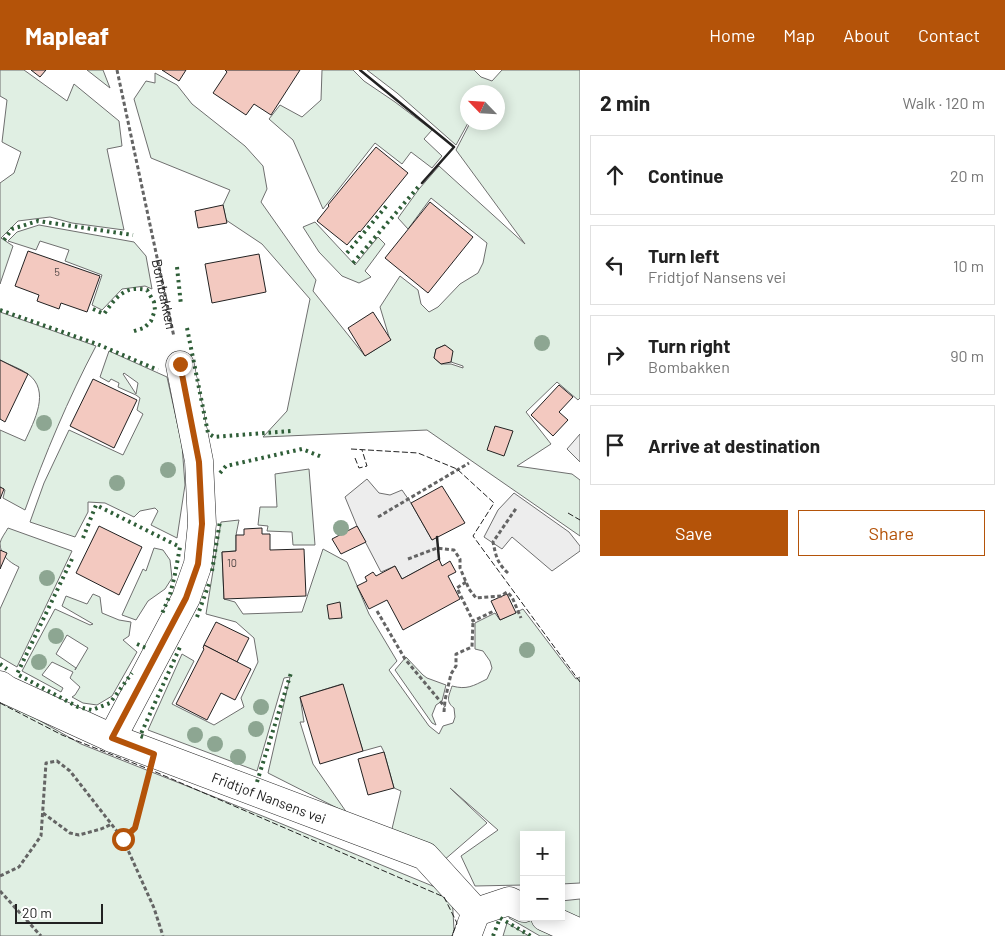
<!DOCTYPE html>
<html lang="en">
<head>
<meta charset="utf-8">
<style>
	:root { --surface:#fff; --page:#f2f2f2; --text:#222; --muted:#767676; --line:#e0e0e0; --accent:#b45309 }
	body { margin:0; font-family:Barlow,sans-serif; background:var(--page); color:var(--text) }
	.controls { position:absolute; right:15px; bottom:15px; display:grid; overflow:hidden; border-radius:0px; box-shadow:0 2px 12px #0003 }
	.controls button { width:45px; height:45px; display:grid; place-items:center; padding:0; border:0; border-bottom:1px solid var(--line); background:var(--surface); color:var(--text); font:25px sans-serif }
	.compass { position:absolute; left:460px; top:15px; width:45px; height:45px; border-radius:50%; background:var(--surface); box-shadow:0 2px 12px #0003; rotate:295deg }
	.scale { position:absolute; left:15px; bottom:12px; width:88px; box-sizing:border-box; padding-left:5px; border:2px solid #222; border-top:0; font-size:14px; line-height:18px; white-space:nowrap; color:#222; -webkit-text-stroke:4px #fff; paint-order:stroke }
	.stop { position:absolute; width:15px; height:15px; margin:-11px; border:4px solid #b45309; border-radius:50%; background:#fff }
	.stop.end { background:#b45309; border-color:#fff; box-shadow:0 1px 5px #0008 }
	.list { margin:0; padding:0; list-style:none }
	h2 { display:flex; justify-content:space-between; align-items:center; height:65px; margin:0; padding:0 20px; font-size:21px }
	h2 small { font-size:16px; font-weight:400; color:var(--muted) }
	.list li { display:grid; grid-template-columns:32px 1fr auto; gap:15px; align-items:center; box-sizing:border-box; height:80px; margin:0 10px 10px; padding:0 10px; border:1px solid var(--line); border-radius:0px }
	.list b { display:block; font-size:19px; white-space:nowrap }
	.list p { margin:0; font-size:16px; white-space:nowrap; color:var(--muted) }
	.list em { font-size:16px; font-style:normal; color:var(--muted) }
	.actions { display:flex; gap:10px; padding:15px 20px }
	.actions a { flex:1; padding:11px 0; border:1px solid var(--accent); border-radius:0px; text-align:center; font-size:18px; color:var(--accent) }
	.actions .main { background:var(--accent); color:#fff }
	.icon { flex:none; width:28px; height:28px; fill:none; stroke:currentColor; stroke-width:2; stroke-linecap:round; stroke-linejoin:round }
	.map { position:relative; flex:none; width:580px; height:866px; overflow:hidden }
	header { display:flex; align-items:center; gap:30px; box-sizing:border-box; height:70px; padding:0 25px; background:var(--accent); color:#fff }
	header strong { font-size:24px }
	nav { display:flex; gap:28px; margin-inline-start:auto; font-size:18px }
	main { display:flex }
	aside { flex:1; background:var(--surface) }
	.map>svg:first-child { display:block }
	.green { fill:#e0efe3; stroke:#6f6f6f; fill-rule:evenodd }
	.parking { fill:#ededed; stroke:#6f6f6f }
	.building { fill:#f3c9c0; stroke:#222 }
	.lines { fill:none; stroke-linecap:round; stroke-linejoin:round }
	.minor-casing { stroke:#222; stroke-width:29 }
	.path { stroke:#646464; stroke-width:3; stroke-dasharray:4 2.5; stroke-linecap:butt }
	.minor { stroke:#fff; stroke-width:28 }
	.hedge { stroke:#2f5e38; stroke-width:4; stroke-dasharray:2.5 4; stroke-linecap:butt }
	.fence { stroke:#222; stroke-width:1; stroke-dasharray:6 2.5; stroke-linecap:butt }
	.wall { stroke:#222; stroke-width:2.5 }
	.tree { fill:#8da692 }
	.route { stroke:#b45309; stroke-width:6 }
	.labels { text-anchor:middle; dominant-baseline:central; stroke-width:4; stroke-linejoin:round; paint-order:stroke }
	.number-label { font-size:11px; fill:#564c4a }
	.street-label { font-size:14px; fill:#222; stroke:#fff }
</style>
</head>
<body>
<header>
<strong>Mapleaf</strong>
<nav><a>Home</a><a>Map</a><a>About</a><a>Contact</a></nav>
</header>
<main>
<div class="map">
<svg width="580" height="866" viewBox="0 0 580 866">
	<rect width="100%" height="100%" fill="#fff"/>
	<!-- green -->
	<g class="green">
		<path d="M0,0H24L67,31L74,14L119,51L122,76L107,79L124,160L72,153L50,147L18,151L1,168L13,176L0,214V113L14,103L21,82L2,72L7,30L0,26Z"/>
		<path d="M87,0H103L110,18Z"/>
		<path d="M322,0H353L364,11L395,32L432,60L424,69L442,86L432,98L411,82L402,94L375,73L323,139L293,70L269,49L280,35L302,47L321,30Z"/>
		<path d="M367,0H474L481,7L492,11L502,0H580V328L578,330L557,312L526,342L551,374L517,396L572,404L580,410V466L427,360L263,367L287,341L310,229L262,174L226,150L223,135L230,120L151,88L134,29L146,11L155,13V3L177,15L192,34L245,76L263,96L267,119L261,132L316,210L313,221L365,286L390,270L380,237L400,206L418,220L421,234L429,242L438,237L460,214L478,203L483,193L487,173L431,128L408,159L398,148L419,119L439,96L525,174L456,80L470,53L498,52V22H468V53L456,75L397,23ZM445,275L451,292L463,296V298L451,294H441L434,288L436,279Z"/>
		<path d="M315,152L355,195L378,167L385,174L365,201L371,207L359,213L342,206L319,182L303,157Z"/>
		<path d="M39,155L134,172L146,186L152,219L145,216L122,219L102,240L92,235L102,205L65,191L69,180L40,171L36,180L8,171L17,162Z"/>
		<path d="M0,242L96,276C68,329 45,384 25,440L3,428L5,420L0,417V360L25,371C34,351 51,321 28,304C20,298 9,295 0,290Z"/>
		<path d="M109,281L167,307L182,375L185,415L177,468L151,455L158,441L155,438L140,441L134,447L105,433L88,432V442L75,467L30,452L44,413L69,360L123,385L143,344L137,340L140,328L136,325L118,317L119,313L111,309L109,312L100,307ZM124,303L138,313L136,324L123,304Z"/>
		<path d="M309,399L315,475H293L292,462L267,461L268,456L258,455L260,437H277L275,404Z"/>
		<path d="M239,450L236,465V481L222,482L224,529L235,532L243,544L302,542L323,479L347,492L369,544L397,591L389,600L429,656L439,664L443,656L453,653L455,647L454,638C445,631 449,626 452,616C467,620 473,616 487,609L492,598L490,591L483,581L475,579V553L495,543L500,550L523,539L576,609L580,607V813L561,814V765H524V815L475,816L461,786L498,760L450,718L487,753L443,791L391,763L401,721L394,718L384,682L381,676L363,681L342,614L300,627L304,652H300L313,694L347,743L268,703L290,607L284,608L257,701L148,660L182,584L194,591L172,634L214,655L244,637L241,628L258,592L254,568L236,552L206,544L221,452Z"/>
		<path d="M8,458L72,481L17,597L0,587V539L19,497C9,492 0,485 0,473C1,468 6,462 8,458Z"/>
		<path d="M154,478L163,480L170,490L172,508L165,519L148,531L136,550L122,545L143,499L146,501Z"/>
		<path d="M93,524L100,527L102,543L119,550L131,552L129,566L123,570L137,582L112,626L97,635L83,633L72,627L75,625L80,617L70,608L73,602L52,592L42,605L63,618L61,622L22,601L55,539L90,555L93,554L62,536L66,526L87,534ZM67,565L88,578L75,600L76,598L56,584Z"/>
		<path d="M406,587L423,605L427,608L446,615L442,631L436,635L432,645L436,655L432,653L395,600Z"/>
		<path d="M0,628L81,674L265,747L452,824L454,860L452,866H0Z"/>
		<path d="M580,829V851L561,843V831Z"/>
		<path d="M512,838L573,866H540L509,848Z"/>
		<path d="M507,853L529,866H503Z"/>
	</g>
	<!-- parking -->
	<g class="parking">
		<path d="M580,364V392L567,379Z"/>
		<path d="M367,409L379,423L390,425L402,420L411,433L432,470L437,467L439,489L402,509L395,496L381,502L357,456L345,427Z"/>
		<path d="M514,423L569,462L580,476V481L552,501L512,467L502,479L484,467L498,440Z"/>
	</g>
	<!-- building -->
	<g class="building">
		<path d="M31,0H46L40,7Z"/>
		<path d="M162,0H186L179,11Z"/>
		<path d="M225,0H300L271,45L254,34L246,45L213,23L227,2Z"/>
		<path d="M376,77L408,103L360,162L359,161L347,175L317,151L329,136L328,135Z"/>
		<path d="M430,132L473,167L428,223L385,188Z"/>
		<path d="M223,135L227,153L198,158L195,141Z"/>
		<path d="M28,181L100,206L87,242L61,233L59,239L37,231L39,225L15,216Z"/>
		<path d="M259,184L266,222L212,233L205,194Z"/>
		<path d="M373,242L391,270L365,286L348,258Z"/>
		<path d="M445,275L453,281L451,292L441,294L434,288L436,279Z"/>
		<path d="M0,290L28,304L5,352L0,349Z"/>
		<path d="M93,309L137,330L114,378L70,356Z"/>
		<path d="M559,315L573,327L559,342L568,350L553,366L531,345Z"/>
		<path d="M495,356L513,361L504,386L487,380Z"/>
		<path d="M442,416L465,453L432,470L411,433Z"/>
		<path d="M0,417L4,419L0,429Z"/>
		<path d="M99,456L142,477L119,525L76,503Z"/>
		<path d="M357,456L366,472L341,484L332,469Z"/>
		<path d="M262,458V464H270V480L304,479L306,526L224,529L222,482L236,481V465H244V459Z"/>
		<path d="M0,480L7,483L0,499Z"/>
		<path d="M439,489L442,496L450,491L456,502L448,506L460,529L403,560L387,530L369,539L357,516L367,511L365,507L373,502L376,506L395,496L402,509Z"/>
		<path d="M507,524L516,543L500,550L491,531Z"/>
		<path d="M340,532L342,548L329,549L327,535Z"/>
		<path d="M216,552L249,568L237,592L204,575Z"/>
		<path d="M204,575L251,599L235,630L221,623L207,650L176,634L204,579L203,578Z"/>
		<path d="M343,614L363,681L320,694L300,627Z"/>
		<path d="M384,682L394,718L368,725L358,689Z"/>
	</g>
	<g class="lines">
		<!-- minor casing -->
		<g class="minor-casing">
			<g id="minor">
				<path id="s2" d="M0,615L7,620L112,668L425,786L476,842"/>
				<path d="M112,668L186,528L198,494L202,454L199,391L180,295"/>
				<path d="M476,842L509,831L524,838"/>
				<path d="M545,847L580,863"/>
				<path d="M467,866L476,842"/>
			</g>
		</g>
		<!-- path -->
		<g class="path">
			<path id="s1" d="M117,0L174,267"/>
			<path d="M378,447L469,393"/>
			<path d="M408,489L437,478L454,480L460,489V498L469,519L476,528L501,526L507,522L512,527L521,548"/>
			<path d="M508,503C497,493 496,486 493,472L517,437"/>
			<path d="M466,512L457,518L473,551L494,541"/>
			<path d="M377,541L405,589L445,637"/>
			<path d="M444,642L445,630L451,604L456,596V584L472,577L473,551"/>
			<path d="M147,711L135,758L123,769L154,838L163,866"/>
			<path d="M43,743L70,763L79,765L101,759L112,754"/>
			<path d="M0,806L19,797L41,766L46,693L57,691L70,701L123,769"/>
			<path d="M0,821L41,866"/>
		</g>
		<!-- minor -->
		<use href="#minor" class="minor"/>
		<!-- hedge -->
		<g class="hedge">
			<path d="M4,170L12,159L38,151L133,165"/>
			<path d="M347,183L388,134"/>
			<path d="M353,193L419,116"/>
			<path d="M177,197L181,235"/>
			<path d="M93,239L104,244C116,227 125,215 147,220L154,232L155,240L151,251L144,258L131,262"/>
			<path d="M0,240L97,274L158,300"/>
			<path d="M187,258L208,363L214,367L292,361"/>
			<path d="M220,403L226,396L302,379L322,387"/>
			<path d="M83,468L96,435L180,477L175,504L170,525L161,546"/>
			<path d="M72,489L17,604L78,637L92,640L110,633L132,603"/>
			<path d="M212,501L220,451"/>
			<path d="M197,547L210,511"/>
			<path d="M137,574L146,578L145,580"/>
			<path d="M0,594L7,599"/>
			<path d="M143,667L140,666L180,577"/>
			<path d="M257,712L291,603"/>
			<path d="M493,866L500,848L531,866"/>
		</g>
		<!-- fence -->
		<g class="fence">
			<path d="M351,379L418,383L457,399L494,433L473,466L580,612"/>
			<path d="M355,388L359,398L367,396L362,380"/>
			<path d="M568,443L580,450"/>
			<path d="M0,633L62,665L151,700L444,827L457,853L452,866"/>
		</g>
		<!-- wall -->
		<g class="wall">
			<path d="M360,0L454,77L422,113"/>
			<path d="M437,467L439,489"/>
		</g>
	</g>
	<!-- trees -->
	<g class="tree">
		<circle cx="542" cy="273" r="8"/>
		<circle cx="44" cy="353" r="8"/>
		<circle cx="168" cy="400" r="8"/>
		<circle cx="117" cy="413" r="8"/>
		<circle cx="341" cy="458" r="8"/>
		<circle cx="47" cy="508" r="8"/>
		<circle cx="56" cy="566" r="8"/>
		<circle cx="527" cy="580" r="8"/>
		<circle cx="39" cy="592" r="8"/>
		<circle cx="261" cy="637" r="8"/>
		<circle cx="256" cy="659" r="8"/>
		<circle cx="195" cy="665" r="8"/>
		<circle cx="215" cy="674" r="8"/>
		<circle cx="238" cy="687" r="8"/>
	</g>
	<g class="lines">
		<!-- route -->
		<path class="route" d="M123,769L135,758L154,684L112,668L186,528L198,494L202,454L199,392L180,294"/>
	</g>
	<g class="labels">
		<!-- number labels -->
		<g class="number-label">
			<text x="57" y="201">5</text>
			<text x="232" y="492">10</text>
		</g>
		<!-- street labels -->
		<g class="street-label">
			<text stroke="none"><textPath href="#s1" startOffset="229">Bombakken</textPath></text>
			<text stroke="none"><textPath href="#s2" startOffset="292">Fridtjof Nansens vei</textPath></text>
		</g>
	</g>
</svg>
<div class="controls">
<button>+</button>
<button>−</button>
</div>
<svg class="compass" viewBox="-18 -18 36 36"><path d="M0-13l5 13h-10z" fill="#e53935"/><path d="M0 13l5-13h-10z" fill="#767676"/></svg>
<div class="scale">20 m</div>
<div class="stop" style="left:123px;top:769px"></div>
<div class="stop end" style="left:180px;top:294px"></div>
</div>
<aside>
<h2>2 min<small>Walk · 120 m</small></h2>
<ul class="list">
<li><svg class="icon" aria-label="ahead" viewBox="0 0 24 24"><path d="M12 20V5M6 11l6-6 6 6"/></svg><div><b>Continue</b></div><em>20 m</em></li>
<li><svg class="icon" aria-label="left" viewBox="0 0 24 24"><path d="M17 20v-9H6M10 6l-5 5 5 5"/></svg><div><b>Turn left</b><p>Fridtjof Nansens vei</p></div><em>10 m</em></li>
<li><svg class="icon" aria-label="right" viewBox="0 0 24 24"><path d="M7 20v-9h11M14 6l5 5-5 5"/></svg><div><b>Turn right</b><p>Bombakken</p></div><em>90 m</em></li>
<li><svg class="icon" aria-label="arrive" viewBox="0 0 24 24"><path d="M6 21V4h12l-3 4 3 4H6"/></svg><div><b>Arrive at destination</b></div></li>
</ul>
<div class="actions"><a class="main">Save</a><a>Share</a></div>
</aside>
</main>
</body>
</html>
